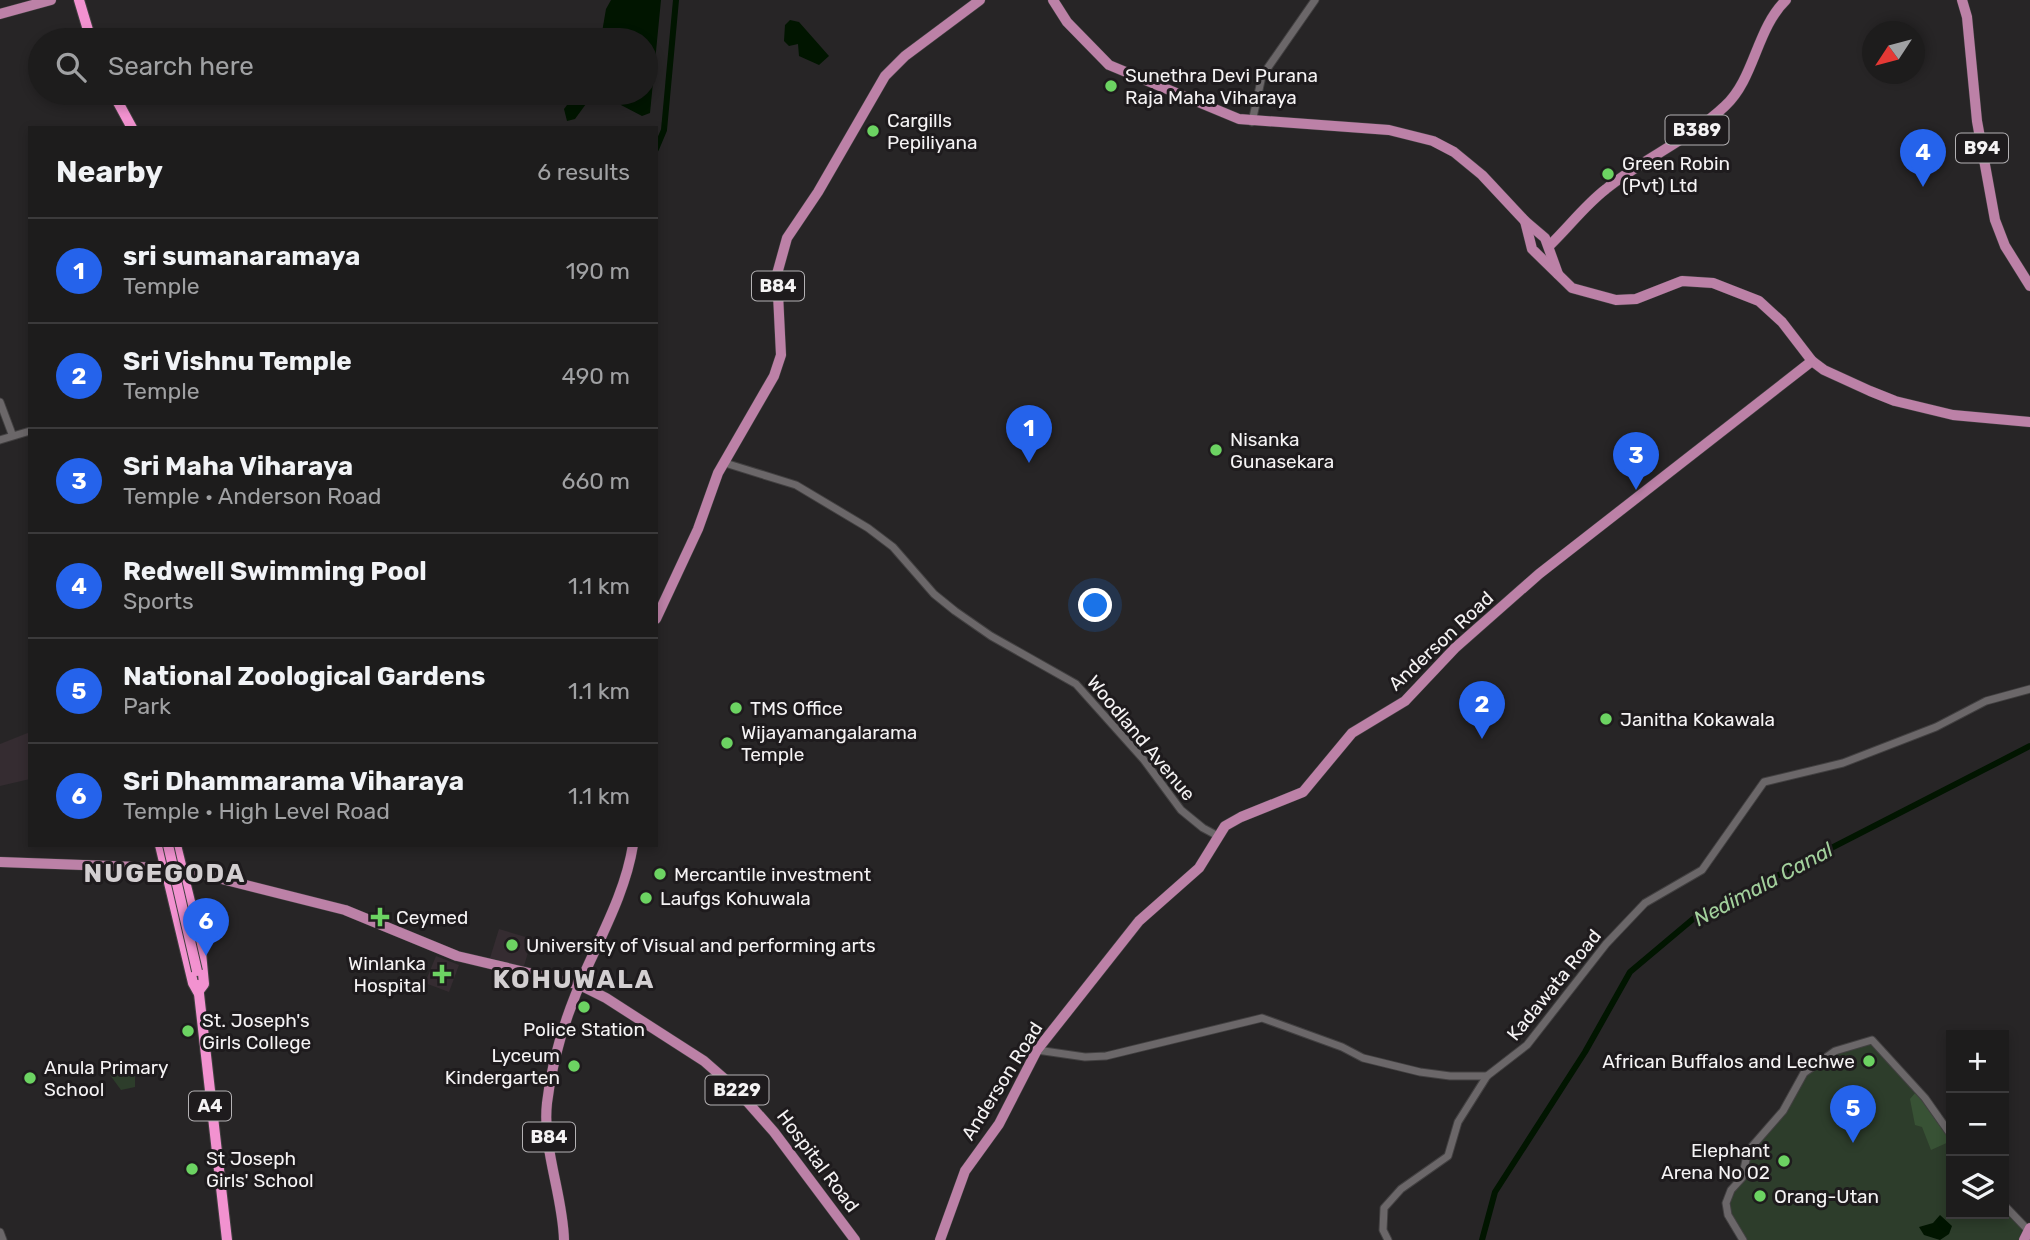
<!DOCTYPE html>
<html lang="en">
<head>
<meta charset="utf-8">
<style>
	:root { --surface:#1d1c1c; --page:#252525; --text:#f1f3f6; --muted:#a0a1a3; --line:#3b3a3b; --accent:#2563eb }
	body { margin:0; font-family:Rubik,sans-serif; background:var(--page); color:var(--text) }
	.controls { position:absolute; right:21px; bottom:21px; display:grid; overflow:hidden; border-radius:0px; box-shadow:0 4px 10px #0003 }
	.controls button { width:63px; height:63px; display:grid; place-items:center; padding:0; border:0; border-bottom:2px solid var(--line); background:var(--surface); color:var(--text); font:35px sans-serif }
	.compass { position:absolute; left:1862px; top:21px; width:63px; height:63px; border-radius:50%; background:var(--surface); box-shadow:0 4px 10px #0003; rotate:234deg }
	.you { position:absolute; left:1096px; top:606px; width:24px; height:24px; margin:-18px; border:5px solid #fff; border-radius:50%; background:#1a73e8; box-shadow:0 0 0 10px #1a73e833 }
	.badge { display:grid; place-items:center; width:46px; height:46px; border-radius:50%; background:var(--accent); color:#fff; font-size:23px; font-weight:700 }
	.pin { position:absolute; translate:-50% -58px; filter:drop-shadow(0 2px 4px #0008) }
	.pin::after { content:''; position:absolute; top:37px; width:24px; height:21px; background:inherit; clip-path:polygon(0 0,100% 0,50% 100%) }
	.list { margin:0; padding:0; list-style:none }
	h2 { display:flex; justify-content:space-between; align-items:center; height:91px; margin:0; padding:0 28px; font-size:30px }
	h2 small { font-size:23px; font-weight:400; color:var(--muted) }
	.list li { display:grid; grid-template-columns:46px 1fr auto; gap:21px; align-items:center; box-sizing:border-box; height:105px; padding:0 28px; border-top:2px solid var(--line) }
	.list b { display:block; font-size:26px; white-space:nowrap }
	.list p { margin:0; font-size:23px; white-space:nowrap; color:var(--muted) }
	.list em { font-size:23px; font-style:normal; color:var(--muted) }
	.icon { flex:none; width:38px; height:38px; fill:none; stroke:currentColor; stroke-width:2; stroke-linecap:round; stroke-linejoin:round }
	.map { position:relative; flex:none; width:2030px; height:1240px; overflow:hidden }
	.search { position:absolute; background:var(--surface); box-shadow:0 4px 10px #0003; left:28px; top:28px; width:630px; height:77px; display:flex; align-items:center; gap:18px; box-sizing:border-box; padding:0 24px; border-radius:38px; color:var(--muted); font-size:26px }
	.panel { position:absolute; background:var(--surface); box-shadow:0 4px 10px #0003; left:28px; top:126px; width:630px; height:721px; border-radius:0px }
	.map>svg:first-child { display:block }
	.built { fill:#352c31 }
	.green { fill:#2d3d2b }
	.forest { fill:#385235 }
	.water { fill:#011500 }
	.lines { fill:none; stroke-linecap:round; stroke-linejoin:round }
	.canal { stroke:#011500; stroke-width:6 }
	.minor-casing { stroke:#424041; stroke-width:9 }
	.major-casing { stroke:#424041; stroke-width:11 }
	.highway-casing { stroke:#424041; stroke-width:12 }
	.minor { stroke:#6b6769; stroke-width:7 }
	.major { stroke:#bc81a7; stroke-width:10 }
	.highway { stroke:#f292d0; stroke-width:10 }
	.highway-bridge-casing { stroke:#424041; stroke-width:12; stroke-linecap:butt }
	.highway-bridge { stroke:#f292d0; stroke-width:10 }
	.poi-dot { fill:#6cd362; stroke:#1e1b1d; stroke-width:2.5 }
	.labels { text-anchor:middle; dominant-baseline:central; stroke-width:6; stroke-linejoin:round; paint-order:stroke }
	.shield { fill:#1e1b1d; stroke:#b4b2b4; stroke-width:2 }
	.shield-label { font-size:18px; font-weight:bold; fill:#f5f3f4 }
	.poi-label { font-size:19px; fill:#f5f3f4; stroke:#1e1b1d; text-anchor:start }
	.street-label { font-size:19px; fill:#f5f3f4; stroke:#1e1b1d }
	.water-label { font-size:21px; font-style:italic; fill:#a2d09c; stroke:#1e1b1d }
	.district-label { font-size:26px; font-weight:bold; letter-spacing:2px; fill:#d3cfd1; stroke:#1e1b1d }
</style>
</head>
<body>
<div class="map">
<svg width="2030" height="1240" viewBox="0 0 2030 1240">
	<rect width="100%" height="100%" fill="#272526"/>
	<!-- built -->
	<g class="built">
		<path d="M30,732V779L0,786V744Z"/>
		<path d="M499,929L532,939L524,966L490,958Z"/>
		<path d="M436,956L459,965L449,992L425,983Z"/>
	</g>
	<!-- green -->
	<g class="green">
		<path d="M1872,1040L1925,1098L1951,1135V1214H2004V1205L2028,1230L2024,1240H1743L1728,1215L1731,1190L1742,1178L1748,1151L1783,1111L1796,1083L1835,1051Z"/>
		<path d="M127,1063L135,1074V1087L121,1090L110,1075L113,1068Z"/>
	</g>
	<!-- forest -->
	<path class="forest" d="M1916,1092L1951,1140V1141L1931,1150L1922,1127L1915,1125L1910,1099Z"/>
	<!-- water -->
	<g class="water">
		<path d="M611,0H661L650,113L642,116L598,93H594L575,119L567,121L564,109L576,93H646V40L601,38L606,9Z"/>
		<path d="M790,20L799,22L829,56L819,65L799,56L798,44L789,46L784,41L785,25Z"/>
		<path d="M1940,1215L1952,1226L1949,1234L1940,1240L1924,1235L1919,1227L1933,1223Z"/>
	</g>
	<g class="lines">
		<!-- canal -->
		<g class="canal">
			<path d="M656,149L664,130L676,0"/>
			<path d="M1482,1240L1495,1192L1585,1052L1630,972L1693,919L2030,746"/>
		</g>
		<!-- minor casing -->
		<g class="minor-casing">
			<g id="minor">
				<path d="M1252,122L1262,76L1315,0"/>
				<path d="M0,402L12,434"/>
				<path d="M0,440L30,431"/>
				<path d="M725,463L796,485L868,528L893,547L934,594L955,611L991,636L1076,684L1144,760L1181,810L1203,828L1218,836"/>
				<path d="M1037,1050L1085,1057L1106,1056L1262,1018L1342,1047L1363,1058L1420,1072L1450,1076H1487L1527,1045L1606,944L1645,903L1702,870L1764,782L1843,763L1936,727L1986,701L2030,689"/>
				<path d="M2004,1205L2028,1230"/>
				<path d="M0,1232L3,1240"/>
				<path d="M1388,1240L1383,1230L1384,1208L1401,1189L1448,1156L1458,1122L1487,1076"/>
				<path d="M1743,1240L1728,1215L1726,1203L1731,1190L1742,1178L1748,1151L1783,1111L1804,1073L1835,1051L1872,1040L1925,1098L1951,1135"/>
			</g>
		</g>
		<!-- major casing -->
		<g class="major-casing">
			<g id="major">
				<path d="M1053,0L1067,22L1109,65L1239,119L1389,130L1433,141L1454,152L1482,175L1525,221L1545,238L1558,274"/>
				<path d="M1962,0L1967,17L1977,121L1995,220L2005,246L2030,286"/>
				<path d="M0,14L51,0"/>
				<path d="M1525,221L1532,249L1572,288L1616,300L1636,299L1682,281L1713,283L1759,301L1782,322L1812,361L1824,370L1870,391L1895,401L1953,415L2030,422"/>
				<path d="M1549,246C1569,227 1584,206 1606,189C1644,158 1689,140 1725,106C1755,78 1756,29 1786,0"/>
				<path d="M656,619L698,529L718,473L774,376L781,355L777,274L787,238L818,192L885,76L905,56L980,0"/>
				<path d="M0,862L166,868L202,874L345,910L457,956L580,985L606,998L704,1061L736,1089L774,1132L855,1240"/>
				<path d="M564,1240C563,1195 542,1148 547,1103C552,1059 568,1010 586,970C604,930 626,889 633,845"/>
				<path d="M940,1240L965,1171L999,1124L1037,1050L1139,921L1199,868L1225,826L1241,817L1303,792L1352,733L1405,701L1455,648L1539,574L1812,361"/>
				<path d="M2024,1240L2030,1228"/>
			</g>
		</g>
		<!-- highway casing -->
		<g class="highway-casing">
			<g id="highway">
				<path d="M79,0L91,40"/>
				<path d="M113,93L132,128"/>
				<path d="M160,845L193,983L198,992L204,984L200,942L176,845"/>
				<path d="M198,985L227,1240"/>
			</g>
		</g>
		<!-- minor -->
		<use href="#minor" class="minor"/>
		<!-- major -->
		<use href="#major" class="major"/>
		<!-- highway -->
		<use href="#highway" class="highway"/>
		<!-- highway-bridge casing -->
		<g class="highway-bridge-casing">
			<path id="highway-bridge" d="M168,845L197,971"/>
		</g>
		<!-- highway-bridge -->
		<use href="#highway-bridge" class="highway-bridge"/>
	</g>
	<!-- markers -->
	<g class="poi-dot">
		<circle cx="1111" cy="86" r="7"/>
		<circle cx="873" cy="131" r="7"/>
		<circle cx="1608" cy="174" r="7"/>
		<circle cx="1216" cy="450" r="7"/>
		<circle cx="736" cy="708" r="7"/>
		<circle cx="1606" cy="719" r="7"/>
		<circle cx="727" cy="743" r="7"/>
		<circle cx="660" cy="874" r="7"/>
		<circle cx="646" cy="898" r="7"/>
		<path d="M376.5 906.5h7v7h7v7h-7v7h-7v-7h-7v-7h7z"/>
		<circle cx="512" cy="945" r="7"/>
		<path d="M438.5 963.5h7v7h7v7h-7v7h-7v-7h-7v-7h7z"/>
		<circle cx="584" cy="1007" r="7"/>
		<circle cx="188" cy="1031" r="7"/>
		<circle cx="1869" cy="1061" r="7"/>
		<circle cx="574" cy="1066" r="7"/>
		<circle cx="30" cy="1078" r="7"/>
		<circle cx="1784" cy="1161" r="7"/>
		<circle cx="192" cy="1169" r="7"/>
		<circle cx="1760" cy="1196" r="7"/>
	</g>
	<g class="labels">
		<!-- shield labels -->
		<g class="shield">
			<rect x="1665.5" y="115.5" width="63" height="29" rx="5"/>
			<rect x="1956" y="133.5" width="52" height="29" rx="5"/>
			<rect x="752" y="271.5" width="52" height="29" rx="5"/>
			<rect x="705.5" y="1075.5" width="63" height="29" rx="5"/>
			<rect x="189" y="1091.5" width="42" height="29" rx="5"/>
			<rect x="523" y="1122.5" width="52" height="29" rx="5"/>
		</g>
		<g class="shield-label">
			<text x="1697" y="130">B389</text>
			<text x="1982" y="148">B94</text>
			<text x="778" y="286">B84</text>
			<text x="737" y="1090">B229</text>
			<text x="210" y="1106">A4</text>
			<text x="549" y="1137">B84</text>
		</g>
		<!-- poi labels -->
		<g class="poi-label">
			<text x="1125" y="75">Sunethra Devi Purana<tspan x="1125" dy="22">Raja Maha Viharaya</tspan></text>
			<text x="887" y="120">Cargills<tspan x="887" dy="22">Pepiliyana</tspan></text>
			<text x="1622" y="163">Green Robin<tspan x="1622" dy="22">(Pvt) Ltd</tspan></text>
			<text x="1230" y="439">Nisanka<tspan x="1230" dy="22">Gunasekara</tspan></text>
			<text x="750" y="708">TMS Office</text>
			<text x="1620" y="719">Janitha Kokawala</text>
			<text x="741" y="732">Wijayamangalarama<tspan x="741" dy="22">Temple</tspan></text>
			<text x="674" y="874">Mercantile investment</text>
			<text x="660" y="898">Laufgs Kohuwala</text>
			<text x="396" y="917">Ceymed</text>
			<text x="526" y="945">University of Visual and performing arts</text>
			<text x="426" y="963" text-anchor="end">Winlanka<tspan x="426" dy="22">Hospital</tspan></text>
			<text x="202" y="1020">St. Joseph's<tspan x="202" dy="22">Girls College</tspan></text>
			<text x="584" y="1029" text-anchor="middle">Police Station</text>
			<text x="560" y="1055" text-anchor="end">Lyceum<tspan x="560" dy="22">Kindergarten</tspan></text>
			<text x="1855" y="1061" text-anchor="end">African Buffalos and Lechwe</text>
			<text x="44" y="1067">Anula Primary<tspan x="44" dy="22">School</tspan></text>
			<text x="1770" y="1150" text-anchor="end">Elephant<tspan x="1770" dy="22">Arena No 02</tspan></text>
			<text x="206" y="1158">St Joseph<tspan x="206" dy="22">Girls' School</tspan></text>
			<text x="1774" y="1196">Orang-Utan</text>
		</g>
		<!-- street labels -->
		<g class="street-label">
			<text transform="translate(1441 641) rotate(-43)">Anderson Road</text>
			<text transform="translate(1141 738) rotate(50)">Woodland Avenue</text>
			<text transform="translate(1554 985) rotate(-51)">Kadawata Road</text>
			<text transform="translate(1002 1081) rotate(-58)">Anderson Road</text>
			<text transform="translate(818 1161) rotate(53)">Hospital Road</text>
		</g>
		<!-- water labels -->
		<g class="water-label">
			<text transform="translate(1763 884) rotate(-28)">Nedimala Canal</text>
		</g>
		<!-- district labels -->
		<g class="district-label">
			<text x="165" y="873">NUGEGODA</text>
			<text x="574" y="979">KOHUWALA</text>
		</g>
	</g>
</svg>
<div class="controls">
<button>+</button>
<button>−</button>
<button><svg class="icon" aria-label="layers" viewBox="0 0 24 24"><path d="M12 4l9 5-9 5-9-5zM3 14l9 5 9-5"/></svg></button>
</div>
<svg class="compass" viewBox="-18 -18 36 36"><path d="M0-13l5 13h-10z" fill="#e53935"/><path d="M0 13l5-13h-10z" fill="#a0a1a3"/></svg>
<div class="you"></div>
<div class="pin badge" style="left:1029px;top:463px">1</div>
<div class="pin badge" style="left:1482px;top:739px">2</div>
<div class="pin badge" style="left:1636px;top:490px">3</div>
<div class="pin badge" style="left:1923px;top:187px">4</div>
<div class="pin badge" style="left:1853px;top:1143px">5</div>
<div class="pin badge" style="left:206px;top:956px">6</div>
<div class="search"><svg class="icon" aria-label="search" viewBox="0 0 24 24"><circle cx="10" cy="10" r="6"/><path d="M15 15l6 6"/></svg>Search here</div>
<section class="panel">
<h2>Nearby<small>6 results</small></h2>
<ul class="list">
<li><span class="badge">1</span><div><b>sri sumanaramaya</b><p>Temple</p></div><em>190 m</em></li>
<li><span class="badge">2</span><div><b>Sri Vishnu Temple</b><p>Temple</p></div><em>490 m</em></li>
<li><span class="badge">3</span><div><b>Sri Maha Viharaya</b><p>Temple · Anderson Road</p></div><em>660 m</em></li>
<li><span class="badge">4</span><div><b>Redwell Swimming Pool</b><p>Sports</p></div><em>1.1 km</em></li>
<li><span class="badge">5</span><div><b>National Zoological Gardens</b><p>Park</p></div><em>1.1 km</em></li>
<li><span class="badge">6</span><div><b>Sri Dhammarama Viharaya</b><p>Temple · High Level Road</p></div><em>1.1 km</em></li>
</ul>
</section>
</div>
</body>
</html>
